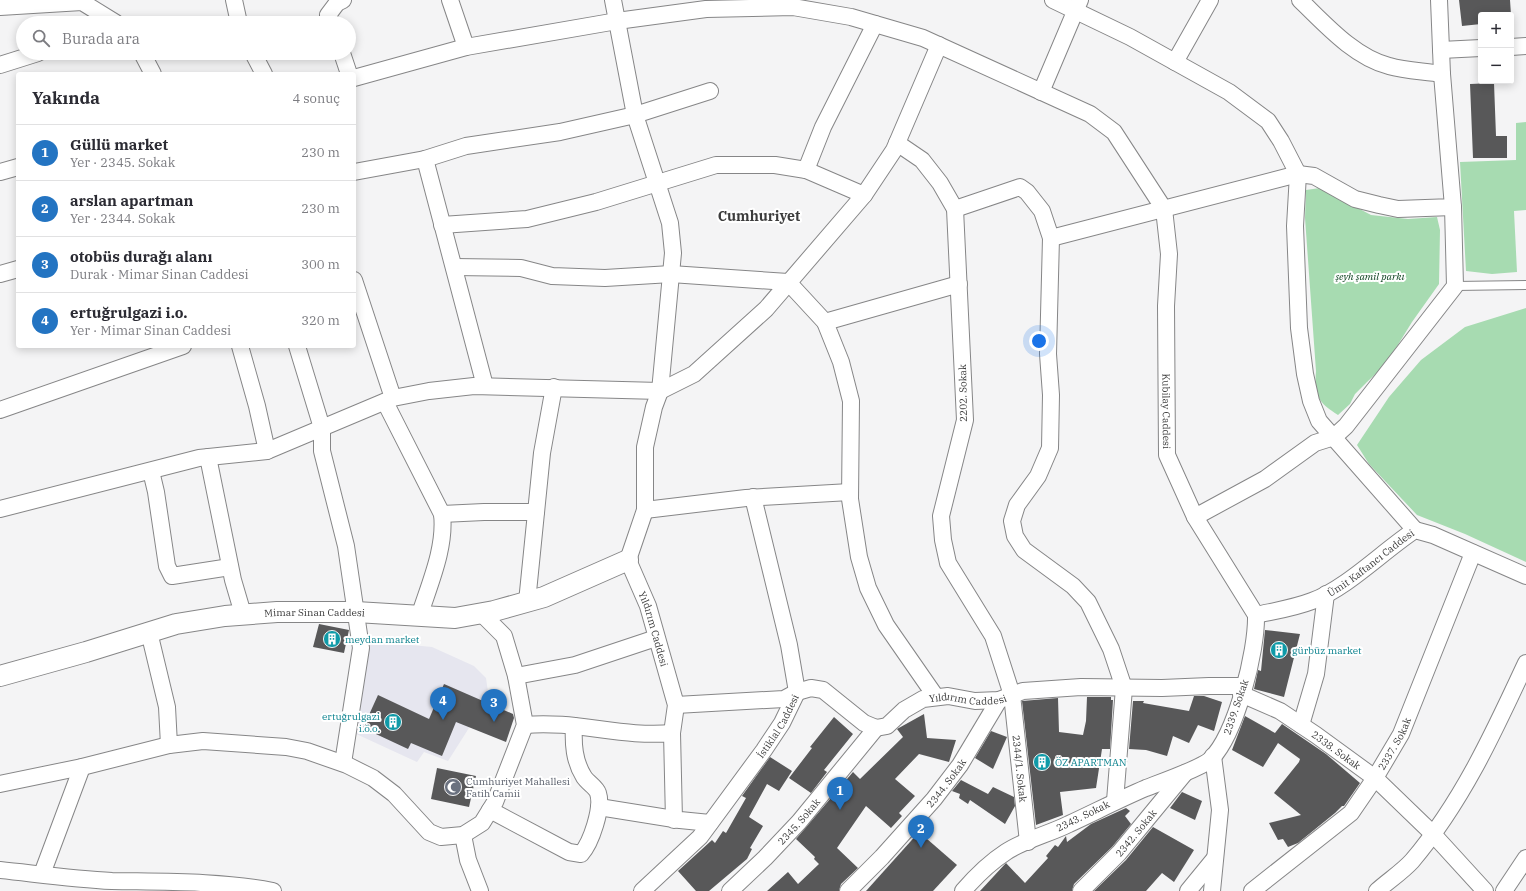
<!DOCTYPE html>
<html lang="tr">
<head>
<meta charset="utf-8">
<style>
	:root { --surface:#fff; --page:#f7f7f7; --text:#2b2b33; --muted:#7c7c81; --line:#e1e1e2; --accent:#2374c2 }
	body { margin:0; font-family:"IBM Plex Serif",serif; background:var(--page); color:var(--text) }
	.controls { position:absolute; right:12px; top:12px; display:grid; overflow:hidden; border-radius:4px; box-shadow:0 2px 10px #0003 }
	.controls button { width:36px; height:36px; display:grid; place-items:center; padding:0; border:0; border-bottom:1px solid var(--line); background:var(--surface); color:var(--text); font:20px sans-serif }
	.you { position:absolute; left:1039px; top:341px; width:14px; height:14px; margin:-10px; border:3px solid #fff; border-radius:50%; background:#1a73e8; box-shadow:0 0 0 6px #1a73e833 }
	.badge { display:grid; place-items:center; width:26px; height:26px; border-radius:50%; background:var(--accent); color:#fff; font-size:13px; font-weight:700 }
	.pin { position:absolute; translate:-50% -33px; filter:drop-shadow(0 1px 2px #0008) }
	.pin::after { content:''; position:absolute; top:21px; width:14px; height:12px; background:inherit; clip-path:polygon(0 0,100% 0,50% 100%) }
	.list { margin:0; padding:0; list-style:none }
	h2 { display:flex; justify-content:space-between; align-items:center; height:52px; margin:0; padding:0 16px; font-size:17px }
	h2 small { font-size:13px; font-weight:400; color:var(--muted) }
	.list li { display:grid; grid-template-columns:26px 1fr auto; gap:12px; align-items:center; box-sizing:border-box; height:56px; padding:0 16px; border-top:1px solid var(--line) }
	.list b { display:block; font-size:15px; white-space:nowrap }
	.list p { margin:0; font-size:13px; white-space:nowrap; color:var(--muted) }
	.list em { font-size:13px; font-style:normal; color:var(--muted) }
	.icon { flex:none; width:22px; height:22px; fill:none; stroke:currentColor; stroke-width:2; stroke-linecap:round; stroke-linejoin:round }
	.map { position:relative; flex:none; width:1526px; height:891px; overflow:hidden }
	.search { position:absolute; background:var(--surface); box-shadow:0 2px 10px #0003; left:16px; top:16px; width:340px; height:44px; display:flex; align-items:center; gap:10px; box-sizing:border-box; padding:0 14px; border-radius:22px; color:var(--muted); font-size:15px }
	.panel { position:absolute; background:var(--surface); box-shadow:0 2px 10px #0003; left:16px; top:72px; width:340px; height:276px; border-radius:4px }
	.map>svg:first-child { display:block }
	.built { fill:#e6e6ef }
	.green { fill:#a7dbb1 }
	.building { fill:#585859 }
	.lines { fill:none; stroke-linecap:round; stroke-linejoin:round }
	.service-casing { stroke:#868687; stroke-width:10 }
	.minor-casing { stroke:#868687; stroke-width:18 }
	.tertiary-casing { stroke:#868687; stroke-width:22 }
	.service { stroke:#fff; stroke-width:8 }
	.minor { stroke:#fff; stroke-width:16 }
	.tertiary { stroke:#fff; stroke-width:20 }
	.labels { text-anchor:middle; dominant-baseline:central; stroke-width:4; stroke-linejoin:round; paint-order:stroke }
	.park-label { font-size:10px; font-style:italic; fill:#043b18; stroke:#fff }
	.street-label { font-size:10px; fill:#3c3c3c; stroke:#fff }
	.culture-label { font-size:10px; fill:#0d838f; stroke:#fff; text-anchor:start }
	.worship-label { font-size:10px; fill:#5b616d; stroke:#fff; text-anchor:start }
	.district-label { font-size:14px; font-weight:bold; fill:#3c3c3c; stroke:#fff }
</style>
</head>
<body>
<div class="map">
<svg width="1526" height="891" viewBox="0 0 1526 891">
	<rect width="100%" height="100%" fill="#f4f4f5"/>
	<!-- built -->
	<path class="built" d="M369,641L432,647L474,666L486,678L488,692L474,720L448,761L424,752L417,762L352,732Z"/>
	<!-- green -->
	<g class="green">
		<path d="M1526,122V210L1514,211L1517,272L1492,274L1466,271L1460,162L1516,160V123Z"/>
		<path d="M1320,188L1371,215L1408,219L1437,217L1440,230L1439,284L1412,322L1386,364L1367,382L1355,394L1350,404L1338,415C1318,402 1314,396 1316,371L1305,218L1306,190Z"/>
		<path d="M1526,308V562L1465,534L1417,515L1369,464L1357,445L1389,397L1421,360L1465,327Z"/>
	</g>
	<!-- building -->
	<g class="building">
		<path d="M1459,0H1510L1511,15H1481V24L1462,26Z"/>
		<path d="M1494,83L1496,136H1507V158H1473L1470,84Z"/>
		<path d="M319,624L349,630L344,653L313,647Z"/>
		<path d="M1265,630L1300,634L1284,697L1254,689L1258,670L1261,671Z"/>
		<path d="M444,684L513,714L514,718L506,742L456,722L442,756L411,743L408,749L363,728L378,695L429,719Z"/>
		<path d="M1194,696H1204L1222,702L1214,731L1198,725L1189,743L1173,736L1167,756L1146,750L1129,749L1133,701H1144L1143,703L1189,711Z"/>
		<path d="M1087,697H1111V700H1113L1110,749H1102L1096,788L1060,792L1063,815L1036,825L1022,701L1058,698L1059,732L1083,735L1086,721Z"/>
		<path d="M924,714L927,738L956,740L949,762L919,754L895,779L915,796L899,813L902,816L891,828L866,806L837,848L858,868L841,884L839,891H767L788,872L798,884L819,864L814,859L815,857L796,839L853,772L860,779L903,737L897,729Z"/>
		<path d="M1245,716L1275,733L1282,724L1326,754L1360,783L1344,806H1342L1335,813L1298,843L1288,847L1283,839L1278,840L1269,823L1301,815L1274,793L1299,762L1300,759L1278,743L1263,767L1232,750Z"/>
		<path d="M834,717L853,734L824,770L827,772L811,793L789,778L812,748L810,747Z"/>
		<path d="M991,731L1007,737L993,769L975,758Z"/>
		<path d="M770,757L792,771L779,791L767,784L749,817L763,826L750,848L752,849L747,859L709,891H696L678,871L712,840L715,843L723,831L726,833L746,798L742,796Z"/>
		<path d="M437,768L476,776L469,807L431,799Z"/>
		<path d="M961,780L988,794L993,787L1014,797L1015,806L1005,824L970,800L968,804L959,798L960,794L952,791Z"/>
		<path d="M1182,792L1202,801L1195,820L1170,808Z"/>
		<path d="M1126,808L1130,811L1125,816L1131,824L1112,847L1074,884L1072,891H980L1006,863L1025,883L1048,858L1046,856L1055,845L1058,847L1066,836L1067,842L1091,824Z"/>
		<path d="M1153,827L1194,850L1174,882L1162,873L1146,891H1094L1126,860Z"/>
		<path d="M919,832L957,865L933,891H866Z"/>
	</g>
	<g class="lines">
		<!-- service casing -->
		<g class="service-casing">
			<path id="service" d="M1455,286L1526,285"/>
		</g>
		<!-- minor casing -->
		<g class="minor-casing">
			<g id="minor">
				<path d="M234,0L239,23"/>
				<path d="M450,0L466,47"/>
				<path id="s1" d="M613,0L635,115L670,223L673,253L660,391L654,407L645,447V510L628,560L648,606L676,705L672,733L674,820"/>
				<path d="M1053,0L1130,37L1229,92L1268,121L1281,141L1298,174L1295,226L1299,328L1305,374L1311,401L1319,421L1415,530"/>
				<path d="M1300,0C1325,24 1354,57 1389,66C1406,71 1425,71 1442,74"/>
				<path d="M0,7L82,2L116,23"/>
				<path d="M331,23L328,15L337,3L343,0"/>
				<path d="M1511,47L1526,46"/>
				<path d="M1441,50L1481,48"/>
				<path d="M142,53L153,74"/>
				<path d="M253,53L264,74"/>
				<path d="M342,53L349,74"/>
				<path d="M1175,62L1210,0"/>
				<path d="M0,65L38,53"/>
				<path id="s2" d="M354,78L466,47L617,21L706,9L793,7L851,17L923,38L1090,114L1114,132L1164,209L1169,254L1166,306L1167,455L1195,517L1256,615C1257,651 1236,735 1210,760C1201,768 1159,783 1146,788C1120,799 1095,812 1069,824C1049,834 1024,840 1006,852C989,863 976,876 963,891"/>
				<path d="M1041,92L1080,0"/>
				<path id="s3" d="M897,143L922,160L940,183L955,209L965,420L941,516L943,540L948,563L993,636L1012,695L1028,842"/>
				<path d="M425,159L485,386"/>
				<path d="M806,170L823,127L875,24"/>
				<path d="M0,172L18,167"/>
				<path d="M354,172L425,159L466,146L560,132L635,115L710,91"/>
				<path d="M955,209L1020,187L1027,192L1042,211L1051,238L1048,354L1051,395L1050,448L1038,476L1017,505L1012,521L1015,536L1024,550L1073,586L1088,602L1111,649L1124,688L1115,801"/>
				<path d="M442,225L527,219L596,202L716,165H775L806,170L864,195"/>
				<path d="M1051,238L1298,174L1314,176L1355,199L1379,205L1398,209L1453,207L1442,74L1439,0"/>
				<path d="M454,267L521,268L552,276L605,278L671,274L788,282L825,322L841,362L851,401L850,499L859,557L868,588L886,625L936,697"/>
				<path d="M0,274L18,269"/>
				<path d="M354,280L393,398"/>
				<path d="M825,322L959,284"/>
				<path d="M240,346L257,406L267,451"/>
				<path d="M297,346L322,428V451L346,546L361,648L343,763"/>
				<path d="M385,402L442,514C446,548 429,585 419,617"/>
				<path d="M0,410L183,346"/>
				<path d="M208,457L233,580L243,614"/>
				<path d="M151,471L156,492L167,566L172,576L230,567"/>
				<path d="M0,509L199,458L267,451L393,398L429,391L474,386L660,391L694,374L766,309L864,195L894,150L939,45"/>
				<path d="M645,510L746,498L850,492"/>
				<path d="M442,514L484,512H536"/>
				<path d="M1195,517L1265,479L1315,443L1334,437L1346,426L1455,286L1453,207"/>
				<path d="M527,602L542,453L554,387"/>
				<path id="s4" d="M1256,615C1274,611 1294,608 1312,601C1347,588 1383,551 1415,530L1433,535L1526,576"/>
				<path d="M149,632L167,707L169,745"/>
				<path d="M516,676L575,665L656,638"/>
				<path id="s5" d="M1241,694L1280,711L1316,735L1375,778L1432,833L1485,891"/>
				<path id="s6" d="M676,705L784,699L797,692L811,688L823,690L864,723L876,728L887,726L904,710L923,699L948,696L975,701L999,700L1023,691L1081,687L1162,688L1209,686H1244"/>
				<path d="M525,725C574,720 623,738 672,733"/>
				<path d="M1301,725L1316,674L1326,594"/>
				<path d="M0,784L82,767L169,745L203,741L286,747L307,751L347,765L373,778L394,794L429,832L441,837L463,835L482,823L495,802L525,725L516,676L504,636L481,613"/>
				<path d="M599,807L680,820L710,823"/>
				<path d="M490,810L569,852L581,854C591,843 603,808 598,793C596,787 588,783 584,777C574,761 573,744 574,726"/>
				<path d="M463,835L468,860L480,891"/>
				<path d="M0,870C38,874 74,879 112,881C166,882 220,881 273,891"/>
				<path d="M42,874L82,767"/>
				<path id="s7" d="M642,891L700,837L764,750L782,723L797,692L789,645L753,497"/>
				<path id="s8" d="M730,891L765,858L799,822L876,728"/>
				<path id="s9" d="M848,891L882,857L934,799L960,765L999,700"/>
				<path id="s10" d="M1081,891L1119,853L1185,773"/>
				<path d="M1188,891L1215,858"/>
				<path d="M1212,891L1220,810L1213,756"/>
				<path id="s11" d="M1252,891L1351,813L1375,778L1401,734L1473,553"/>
				<path d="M1377,891C1388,881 1402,872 1412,861C1462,802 1494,732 1526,663"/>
				<path d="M1504,891L1526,858"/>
			</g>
		</g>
		<!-- tertiary casing -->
		<g class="tertiary-casing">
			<g id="tertiary">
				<path id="s12" d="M0,676L86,652L176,624L225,616L277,612H356L455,618L494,611L544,597L628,560"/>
			</g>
		</g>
		<!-- service -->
		<use href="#service" class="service"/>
		<!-- minor -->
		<use href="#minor" class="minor"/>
		<!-- tertiary -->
		<use href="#tertiary" class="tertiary"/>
	</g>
	<!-- icons -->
	<defs>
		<g id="building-disc" transform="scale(0.9)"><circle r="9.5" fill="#0f9aa8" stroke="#fff"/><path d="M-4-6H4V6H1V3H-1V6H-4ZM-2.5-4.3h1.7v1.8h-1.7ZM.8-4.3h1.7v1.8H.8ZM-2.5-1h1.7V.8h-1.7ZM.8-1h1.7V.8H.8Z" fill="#fff"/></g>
		<g id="mosque-disc" transform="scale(0.9)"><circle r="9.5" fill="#6b7280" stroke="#fff"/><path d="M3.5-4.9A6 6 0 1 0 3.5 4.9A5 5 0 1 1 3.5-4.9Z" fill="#fff"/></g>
	</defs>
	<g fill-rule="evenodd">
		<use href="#building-disc" x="332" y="639"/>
		<use href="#building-disc" x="1279" y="650"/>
		<use href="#building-disc" x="393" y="722"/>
		<use href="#building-disc" x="1042" y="762"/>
		<use href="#mosque-disc" x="453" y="787"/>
	</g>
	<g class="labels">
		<!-- park labels -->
		<g class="park-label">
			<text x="1370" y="276">şeyh şamil parkı</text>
		</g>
		<!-- street labels -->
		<g class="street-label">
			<text transform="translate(963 393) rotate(-91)">2202. Sokak</text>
			<text stroke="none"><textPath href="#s2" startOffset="1088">Kubilay Caddesi</textPath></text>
			<text stroke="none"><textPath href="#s4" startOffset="128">Ümit Kaftancı Caddesi</textPath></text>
			<text stroke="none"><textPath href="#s12" startOffset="323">Mimar Sinan Caddesi</textPath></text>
			<text stroke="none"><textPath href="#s1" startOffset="647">Yıldırım Caddesi</textPath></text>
			<text stroke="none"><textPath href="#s6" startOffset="317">Yıldırım Caddesi</textPath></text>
			<text transform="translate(1236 707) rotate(-71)">2339. Sokak</text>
			<text stroke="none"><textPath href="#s7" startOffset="215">İstiklal Caddesi</textPath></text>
			<text stroke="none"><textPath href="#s11" startOffset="208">2337. Sokak</textPath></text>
			<text stroke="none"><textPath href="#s5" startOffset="111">2338. Sokak</textPath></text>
			<text stroke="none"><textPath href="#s3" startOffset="669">2344/1. Sokak</textPath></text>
			<text stroke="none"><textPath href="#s9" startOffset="146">2344. Sokak</textPath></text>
			<text transform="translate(1083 816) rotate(-26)">2343. Sokak</text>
			<text stroke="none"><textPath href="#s8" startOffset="98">2345. Sokak</textPath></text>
			<text stroke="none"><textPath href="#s10" startOffset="80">2342. Sokak</textPath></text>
		</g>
		<!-- culture labels -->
		<g class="culture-label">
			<text x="345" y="639">meydan market</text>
			<text x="1292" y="650">gürbüz market</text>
			<text x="380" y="716" text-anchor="end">ertuğrulgazi<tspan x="380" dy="12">i.ö.o.</tspan></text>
			<text x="1055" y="762">ÖZ APARTMAN</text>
		</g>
		<!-- worship labels -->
		<g class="worship-label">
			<text x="466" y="781">Cumhuriyet Mahallesi<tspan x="466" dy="12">Fatih Camii</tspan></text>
		</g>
		<!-- district labels -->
		<g class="district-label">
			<text x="759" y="216">Cumhuriyet</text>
		</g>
	</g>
</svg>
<div class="controls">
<button>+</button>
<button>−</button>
</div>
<div class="you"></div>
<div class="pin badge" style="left:840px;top:810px">1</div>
<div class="pin badge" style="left:921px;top:848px">2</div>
<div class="pin badge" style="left:494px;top:722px">3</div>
<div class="pin badge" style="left:443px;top:720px">4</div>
<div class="search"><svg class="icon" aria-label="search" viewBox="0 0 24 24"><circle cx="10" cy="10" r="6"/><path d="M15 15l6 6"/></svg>Burada ara</div>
<section class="panel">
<h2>Yakında<small>4 sonuç</small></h2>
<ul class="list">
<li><span class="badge">1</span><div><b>Güllü market</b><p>Yer · 2345. Sokak</p></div><em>230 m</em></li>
<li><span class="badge">2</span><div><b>arslan apartman</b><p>Yer · 2344. Sokak</p></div><em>230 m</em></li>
<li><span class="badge">3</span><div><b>otobüs durağı alanı</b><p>Durak · Mimar Sinan Caddesi</p></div><em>300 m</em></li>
<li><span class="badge">4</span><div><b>ertuğrulgazi i.o.</b><p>Yer · Mimar Sinan Caddesi</p></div><em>320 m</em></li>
</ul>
</section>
</div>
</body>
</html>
